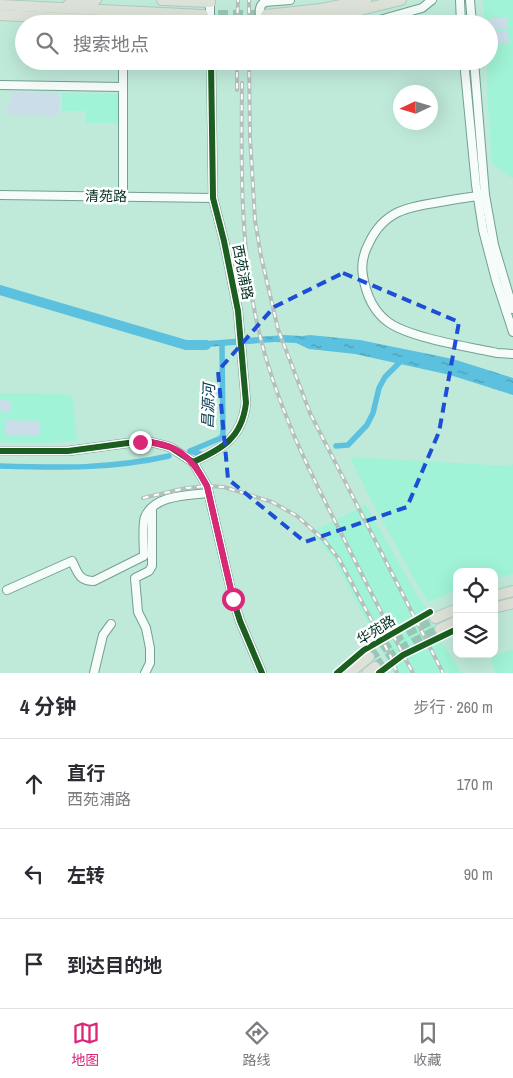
<!DOCTYPE html>
<html lang="zh">
<head>
<meta charset="utf-8">
<style>
	:root { --surface:#fff; --page:#f7f7f7; --text:#2b2b33; --muted:#7c7c81; --line:#e1e1e2; --accent:#db2777 }
	body { margin:0; font-family:"Archivo Narrow","Noto Sans SC",sans-serif; background:var(--page); color:var(--text) }
	.controls { position:absolute; right:15px; bottom:15px; display:grid; overflow:hidden; border-radius:10px; box-shadow:0 5px 20px #0002 }
	.controls button { width:45px; height:45px; display:grid; place-items:center; padding:0; border:0; border-bottom:1px solid var(--line); background:var(--surface); color:var(--text); font:25px sans-serif }
	.compass { position:absolute; left:393px; top:85px; width:45px; height:45px; border-radius:50%; background:var(--surface); box-shadow:0 5px 20px #0002; rotate:266deg }
	.stop { position:absolute; width:15px; height:15px; margin:-11px; border:4px solid #db2777; border-radius:50%; background:#fff }
	.stop.end { background:#db2777; border-color:#fff; box-shadow:0 1px 5px #0008 }
	.list { margin:0; padding:0; list-style:none }
	h2 { display:flex; justify-content:space-between; align-items:center; height:65px; margin:0; padding:0 20px; font-size:21px }
	h2 small { font-size:16px; font-weight:400; color:var(--muted) }
	.list li { display:grid; grid-template-columns:32px 1fr auto; gap:15px; align-items:center; box-sizing:border-box; height:90px; padding:0 20px; border-top:1px solid var(--line) }
	.list b { display:block; font-size:19px; white-space:nowrap }
	.list p { margin:0; font-size:16px; white-space:nowrap; color:var(--muted) }
	.list em { font-size:16px; font-style:normal; color:var(--muted) }
	.icon { flex:none; width:28px; height:28px; fill:none; stroke:currentColor; stroke-width:2; stroke-linecap:round; stroke-linejoin:round }
	.map { position:relative; flex:none; width:513px; height:673px; overflow:hidden }
	.search { position:absolute; background:var(--surface); box-shadow:0 5px 20px #0002; left:15px; right:15px; top:15px; height:55px; display:flex; align-items:center; gap:12px; box-sizing:border-box; padding:0 18px; border-radius:28px; color:var(--muted); font-size:19px }
	.sheet { height:335px; background:var(--surface) }
	nav { display:flex; justify-content:space-around; align-items:center; box-sizing:border-box; height:70px; border-top:1px solid var(--line); background:var(--surface); font-size:14px; color:var(--muted) }
	nav a { display:grid; justify-items:center; gap:2px }
	nav .on { color:var(--accent) }
	.map>svg:first-child { display:block }
	.built { fill:#a0f3d6 }
	.green { fill:#cbdde8 }
	.water { fill:url(#water-ripples) }
	.lines { fill:none; stroke-linecap:round; stroke-linejoin:round }
	.canal { stroke:#5cc1df; stroke-width:5.5 }
	.river { stroke:#5cc1df; stroke-width:10 }
	.major-tunnel { stroke:#99c5b5; stroke-width:10; stroke-dasharray:10 5; stroke-linecap:butt }
	.minor-casing { stroke:#749f92; stroke-width:10 }
	.major-casing { stroke:#b0cac1; stroke-width:12 }
	.minor { stroke:#f5fcf9; stroke-width:8 }
	.major { stroke:#dce2d8; stroke-width:10 }
	.rail-casing { stroke:#b3c0bb; stroke-width:4 }
	.rail { stroke:#fff; stroke-width:2; stroke-dasharray:5.5; stroke-linecap:butt }
	.cycleway-casing { stroke:#fff; stroke-width:9 }
	.cycleway { stroke:#1b5e20; stroke-width:6 }
	.route { stroke:#db2777; stroke-width:6 }
	.marked { fill:none; stroke:#1d4ed8; stroke-width:4; stroke-dasharray:10 6; stroke-linejoin:round }
	.labels { text-anchor:middle; dominant-baseline:central; stroke-width:5; stroke-linejoin:round; paint-order:stroke }
	.street-label { font-size:14px; fill:#002f22; stroke:#fff }
	.water-label { font-size:15px; font-style:italic; fill:#043b4f; stroke:#fff }
</style>
</head>
<body>
<div class="map">
<svg width="513" height="673" viewBox="0 0 513 673">
	<defs>
		<pattern id="water-ripples" width="26" height="14" patternUnits="userSpaceOnUse" patternTransform="scale(1.25)"><rect width="26" height="14" fill="#5cc1df"/><path d="M2 4q2-2 4 0t4 0M15 11q2-2 4 0t4 0" fill="none" stroke="#4a9db4"/></pattern>
	</defs>
	<rect width="100%" height="100%" fill="#bfeada"/>
	<!-- built -->
	<g class="built">
		<path d="M483,0H513V177L511,178L492,163L487,90V61H489V24H485Z"/>
		<path d="M62,93L120,94L119,123H86V111H62Z"/>
		<path d="M0,393L56,394L72,396L77,441L46,443L0,442Z"/>
		<path d="M350,457L510,466L513,464V574L494,578V572H457V590L429,602L422,593L371,500Z"/>
		<path d="M366,505L417,595L426,607L443,644L461,673H394L333,558L311,532Z"/>
		<path d="M513,649V673H495L490,658Z"/>
	</g>
	<!-- green -->
	<g class="green">
		<path d="M507,17L508,29L489,30V24H486L485,19Z"/>
		<path d="M508,31L509,43L489,44V32Z"/>
		<path d="M11,92L59,93V115L8,114V102H11Z"/>
		<path d="M0,399L12,402L9,413L0,411Z"/>
		<path d="M6,420L40,421V435H6Z"/>
	</g>
	<!-- water -->
	<path class="water" d="M284,335L302,336L310,335L360,340L453,359L513,378V395L450,375L355,354L309,349L296,343L275,342L193,348L192,342Z"/>
	<g class="lines">
		<!-- canal -->
		<g class="canal">
			<path d="M336,446L348,445L367,425L373,413L379,388L385,377L404,358"/>
			<path d="M190,451L221,438L223,434L222,345"/>
			<path d="M190,451L201,454"/>
			<path d="M0,466C60,468 111,469 169,456"/>
		</g>
		<!-- river -->
		<path class="river" d="M0,290L186,345H206"/>
		<!-- major-tunnel -->
		<g class="major-tunnel">
			<path d="M203,15H266"/>
			<path d="M369,657L401,635L435,618"/>
			<path d="M375,667L407,646L440,629"/>
		</g>
		<!-- minor casing -->
		<g class="minor-casing">
			<g id="minor">
				<path d="M210,0V24"/>
				<path d="M460,0L461,24"/>
				<path d="M470,0L472,24"/>
				<path d="M261,24C260,16 257,6 265,2L290,0"/>
				<path d="M365,24L422,8L432,0"/>
				<path d="M464,61L476,185L483,230L496,280L513,332"/>
				<path d="M474,61L485,195L494,245L513,309"/>
				<path d="M0,85L122,87"/>
				<path d="M0,195L213,198"/>
				<path d="M485,195C470,197 455,199 440,202C407,207 384,211 369,243C363,254 361,265 363,276C366,294 373,311 388,322C410,338 469,347 497,353L513,354"/>
				<path d="M123,197V61"/>
				<path d="M0,451H68L128,443L151,442L170,447L193,462L207,486L233,599L240,621L262,673"/>
				<path d="M193,462C222,449 242,438 246,403L238,311L224,241L213,198L211,61"/>
				<path d="M7,590L72,561C78,573 79,581 94,581L144,556C144,546 142,525 145,517C154,495 188,495 208,493"/>
				<path d="M94,673L103,635L111,624"/>
				<path d="M145,673L150,663V648L146,628L138,612L135,578L149,571L152,566V508"/>
			</g>
		</g>
		<!-- major casing -->
		<g class="major-casing">
			<g id="major">
				<path d="M162,0L210,2"/>
				<path d="M0,5L203,15"/>
				<path d="M68,5L96,0"/>
				<path d="M0,15L177,24"/>
				<path d="M266,15L321,9L366,0"/>
				<path d="M268,24L344,14L401,0"/>
				<path d="M494,596L513,591"/>
				<path d="M494,608L513,603"/>
				<path d="M435,618L457,609"/>
				<path d="M440,629L457,621"/>
				<path d="M349,673L369,657"/>
				<path d="M367,673L375,667"/>
			</g>
		</g>
		<!-- minor -->
		<use href="#minor" class="minor"/>
		<!-- major -->
		<use href="#major" class="major"/>
		<!-- rail casing -->
		<g class="rail-casing">
			<g id="rail">
				<path d="M237,24L238,0"/>
				<path d="M249,24V0"/>
				<path d="M237,61V90"/>
				<path d="M249,61L250,137L255,220L261,256L278,329L310,413L443,673"/>
				<path d="M242,83C241,166 240,251 259,332C276,403 307,467 340,531C364,579 388,626 413,673"/>
				<path d="M143,498L186,488L207,486L224,487L272,502L297,516L324,540L339,559L390,655L397,673"/>
			</g>
		</g>
		<!-- rail -->
		<use href="#rail" class="rail"/>
		<!-- cycleway casing -->
		<g class="cycleway-casing">
			<g id="cycleway">
				<path d="M0,451H68L128,443L151,442L170,447L193,462L207,486L233,599L240,621L262,673"/>
				<path d="M193,462C222,449 242,438 246,403L238,311L224,241L213,198L211,61"/>
				<path d="M337,673L364,650L430,612"/>
				<path d="M379,673L403,655L457,629"/>
			</g>
		</g>
		<!-- cycleway -->
		<use href="#cycleway" class="cycleway"/>
	</g>
	<g class="lines">
		<!-- route -->
		<path class="route" d="M140,442C176,442 191,456 207,486L233,599"/>
	</g>
	<!-- marked area -->
	<path class="marked" d="M343,273L459,322L439,432L407,507L305,542L228,479L218,371L274,307Z"/>
	<g class="labels">
		<!-- street labels -->
		<g class="street-label">
			<text transform="translate(106 196) rotate(1)">清苑路</text>
			<text transform="translate(243 272) rotate(79)">西苑浦路</text>
			<text transform="translate(376 630) rotate(-32)">华苑路</text>
		</g>
		<!-- water labels -->
		<g class="water-label">
			<text transform="translate(208 406) rotate(-88)">昌源河</text>
		</g>
	</g>
</svg>
<div class="controls">
<button><svg class="icon" aria-label="locate" viewBox="0 0 24 24"><circle cx="12" cy="12" r="6"/><path d="M12 2v4M12 18v4M2 12h4M18 12h4"/></svg></button>
<button><svg class="icon" aria-label="layers" viewBox="0 0 24 24"><path d="M12 4l9 5-9 5-9-5zM3 14l9 5 9-5"/></svg></button>
</div>
<svg class="compass" viewBox="-18 -18 36 36"><path d="M0-13l5 13h-10z" fill="#e53935"/><path d="M0 13l5-13h-10z" fill="#7c7c81"/></svg>
<div class="stop" style="left:233px;top:599px"></div>
<div class="stop end" style="left:140px;top:442px"></div>
<div class="search"><svg class="icon" aria-label="search" viewBox="0 0 24 24"><circle cx="10" cy="10" r="6"/><path d="M15 15l6 6"/></svg>搜索地点</div>
</div>
<section class="sheet">
<h2>4 分钟<small>步行 · 260 m</small></h2>
<ul class="list">
<li><svg class="icon" aria-label="ahead" viewBox="0 0 24 24"><path d="M12 20V5M6 11l6-6 6 6"/></svg><div><b>直行</b><p>西苑浦路</p></div><em>170 m</em></li>
<li><svg class="icon" aria-label="left" viewBox="0 0 24 24"><path d="M17 20v-9H6M10 6l-5 5 5 5"/></svg><div><b>左转</b></div><em>90 m</em></li>
<li><svg class="icon" aria-label="arrive" viewBox="0 0 24 24"><path d="M6 21V4h12l-3 4 3 4H6"/></svg><div><b>到达目的地</b></div></li>
</ul>
</section>
<nav>
<a class="on"><svg class="icon" aria-label="map" viewBox="0 0 24 24"><path d="M3 6l6-2 6 2 6-2v14l-6 2-6-2-6 2zM9 4v14M15 6v14"/></svg>地图</a>
<a><svg class="icon" aria-label="directions" viewBox="0 0 24 24"><path d="M12 3l9 9-9 9-9-9zM9 14v-3h6M13 9l2 2-2 2"/></svg>路线</a>
<a><svg class="icon" aria-label="saved" viewBox="0 0 24 24"><path d="M7 4h10v16l-5-4-5 4z"/></svg>收藏</a>
</nav>
</body>
</html>
